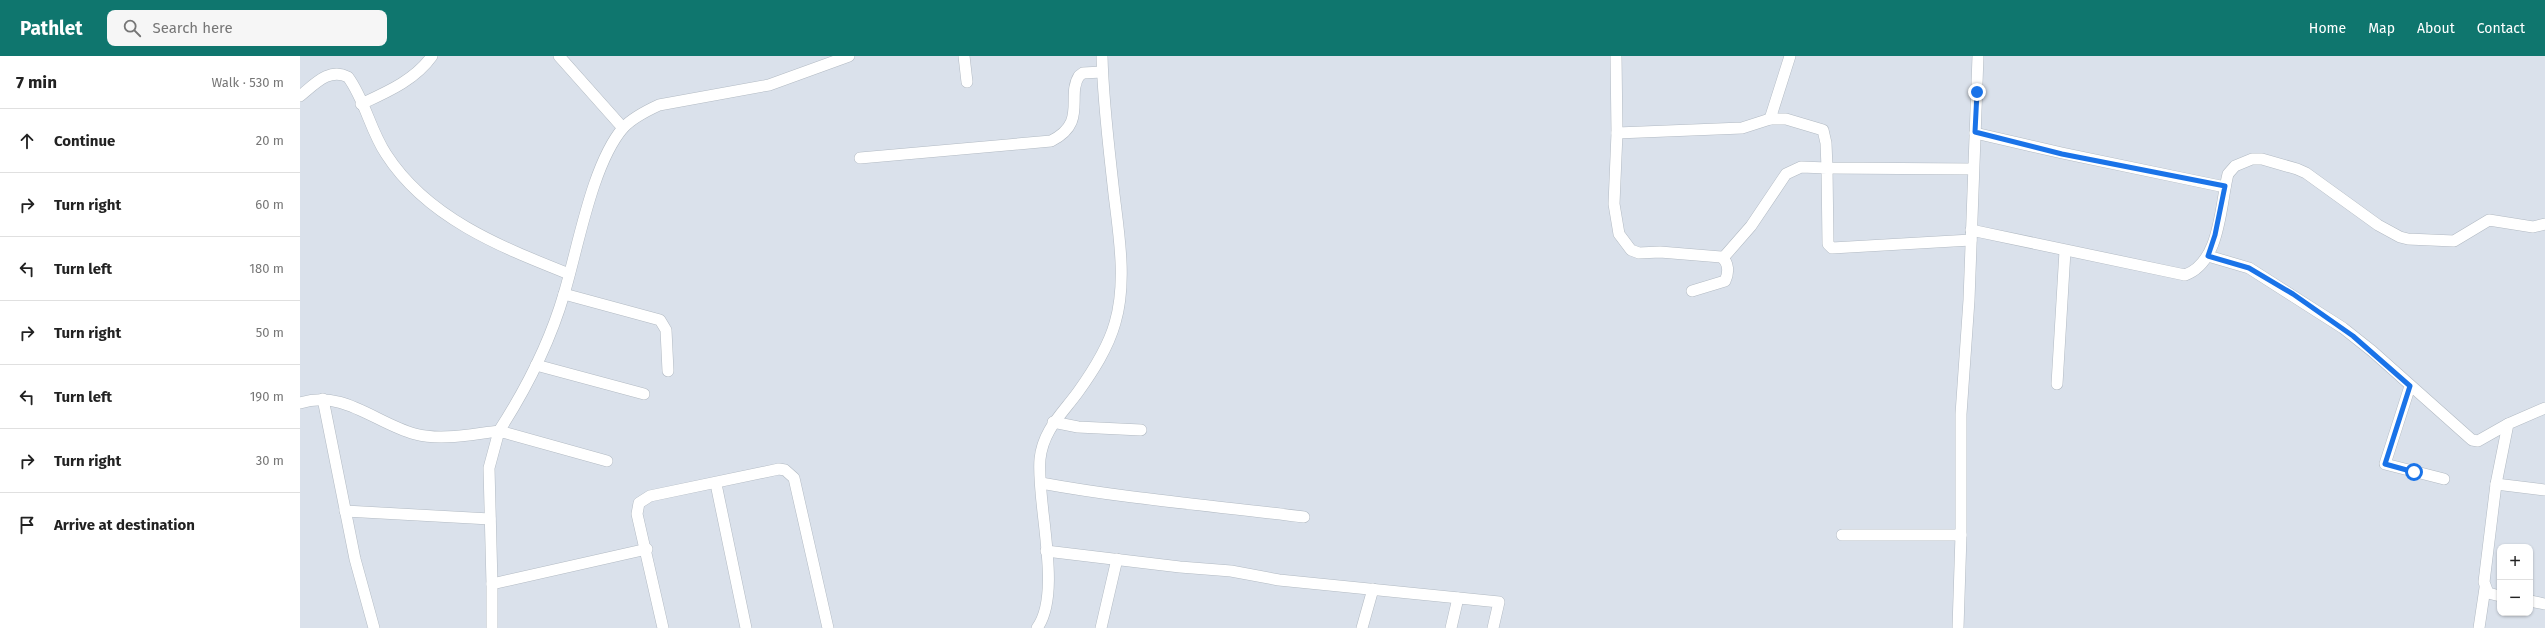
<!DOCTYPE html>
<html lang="en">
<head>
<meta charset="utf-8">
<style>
	:root { --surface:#fff; --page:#f6f6f6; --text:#222; --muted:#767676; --line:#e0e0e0; --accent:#0f766e }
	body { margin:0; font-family:"Fira Sans",sans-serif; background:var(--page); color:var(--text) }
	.controls { position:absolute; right:12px; bottom:12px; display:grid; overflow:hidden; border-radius:8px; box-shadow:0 1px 3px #0004 }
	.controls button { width:36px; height:36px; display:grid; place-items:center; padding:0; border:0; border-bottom:1px solid var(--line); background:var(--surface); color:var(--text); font:20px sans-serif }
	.stop { position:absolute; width:12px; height:12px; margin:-9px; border:3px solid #1a73e8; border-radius:50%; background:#fff }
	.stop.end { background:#1a73e8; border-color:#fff; box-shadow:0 1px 4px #0008 }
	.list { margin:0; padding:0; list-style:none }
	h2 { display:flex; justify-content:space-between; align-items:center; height:52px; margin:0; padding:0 16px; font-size:17px }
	h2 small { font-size:13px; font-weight:400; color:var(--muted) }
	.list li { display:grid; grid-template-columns:26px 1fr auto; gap:12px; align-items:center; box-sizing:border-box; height:64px; padding:0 16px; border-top:1px solid var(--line) }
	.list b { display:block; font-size:15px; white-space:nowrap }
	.list em { font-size:13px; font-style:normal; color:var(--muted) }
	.icon { flex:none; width:22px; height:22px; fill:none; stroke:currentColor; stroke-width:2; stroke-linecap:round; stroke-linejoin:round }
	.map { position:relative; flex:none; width:2245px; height:572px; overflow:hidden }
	header { display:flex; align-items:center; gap:24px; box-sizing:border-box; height:56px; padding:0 20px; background:var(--accent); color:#fff }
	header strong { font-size:19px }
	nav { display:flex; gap:22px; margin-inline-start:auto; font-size:14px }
	.search { width:280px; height:36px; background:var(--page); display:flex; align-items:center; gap:10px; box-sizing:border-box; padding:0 14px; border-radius:8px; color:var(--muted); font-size:15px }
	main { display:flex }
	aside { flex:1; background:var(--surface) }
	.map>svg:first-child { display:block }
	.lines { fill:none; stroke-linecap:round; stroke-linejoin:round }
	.minor-casing { stroke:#b2bac3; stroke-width:12 }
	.minor { stroke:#fff; stroke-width:11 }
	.route { stroke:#1a73e8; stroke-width:5 }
</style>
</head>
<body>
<header>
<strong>Pathlet</strong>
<div class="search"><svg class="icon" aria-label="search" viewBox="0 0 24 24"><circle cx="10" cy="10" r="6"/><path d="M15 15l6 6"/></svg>Search here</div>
<nav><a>Home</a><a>Map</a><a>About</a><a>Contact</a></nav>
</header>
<main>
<aside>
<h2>7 min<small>Walk · 530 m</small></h2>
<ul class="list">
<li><svg class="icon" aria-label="ahead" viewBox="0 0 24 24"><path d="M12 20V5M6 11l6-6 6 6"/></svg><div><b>Continue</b></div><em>20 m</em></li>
<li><svg class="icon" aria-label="right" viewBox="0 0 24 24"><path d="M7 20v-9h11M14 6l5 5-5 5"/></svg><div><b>Turn right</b></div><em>60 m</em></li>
<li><svg class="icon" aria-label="left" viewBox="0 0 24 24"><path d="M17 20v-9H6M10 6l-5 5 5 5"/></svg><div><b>Turn left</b></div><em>180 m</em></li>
<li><svg class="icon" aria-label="right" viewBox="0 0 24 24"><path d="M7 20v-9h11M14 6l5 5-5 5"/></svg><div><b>Turn right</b></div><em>50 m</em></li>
<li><svg class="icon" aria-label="left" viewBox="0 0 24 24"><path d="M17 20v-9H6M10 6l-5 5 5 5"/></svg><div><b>Turn left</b></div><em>190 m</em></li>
<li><svg class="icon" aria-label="right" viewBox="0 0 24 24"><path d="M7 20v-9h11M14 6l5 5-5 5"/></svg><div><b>Turn right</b></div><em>30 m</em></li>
<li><svg class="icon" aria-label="arrive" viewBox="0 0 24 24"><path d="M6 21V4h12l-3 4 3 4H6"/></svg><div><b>Arrive at destination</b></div></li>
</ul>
</aside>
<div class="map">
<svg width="2245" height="572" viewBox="0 0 2245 572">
	<rect width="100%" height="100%" fill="#dae1eb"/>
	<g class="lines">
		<!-- minor casing -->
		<g class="minor-casing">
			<g id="minor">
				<path d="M259,0L323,72"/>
				<path d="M664,0L667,26"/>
				<path d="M1316,0L1317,77L1314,148L1319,178L1331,194L1339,197L1360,196L1421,201C1429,206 1429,217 1425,225L1392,235"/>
				<path d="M1490,0L1470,63H1486L1523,74L1526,87L1527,112L1673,113"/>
				<path d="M0,40C14,29 29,11 48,21C65,44 70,74 86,98C127,162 201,191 269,218"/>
				<path d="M61,48C87,36 115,24 132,0"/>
				<path d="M1317,77L1442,72L1470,63"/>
				<path d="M1675,77L1762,97L1925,131"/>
				<path d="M560,102L751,85C788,67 766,40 779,20L783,17L802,16"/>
				<path d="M1671,174L1885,219C1921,206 1920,149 1928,118L1935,110L1952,103H1962L1997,113L2006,117L2078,169L2100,181L2108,183L2154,185L2189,164L2233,171L2245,168"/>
				<path d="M1908,200L1949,212L2043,272L2072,295L2172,384L2178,385L2208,368"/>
				<path d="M1423,202L1451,170L1486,118L1501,111L1527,112L1528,188L1532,192L1671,184"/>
				<path d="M264,238L360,264L366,274L368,315"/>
				<path d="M236,309L344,338"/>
				<path d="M1757,328L1765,195"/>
				<path d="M2110,330L2085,408L2144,423"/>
				<path d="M23,343L55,503L74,572"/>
				<path d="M0,347C43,333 75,367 115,378C142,385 172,378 199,375C226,333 250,286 264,238C278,192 292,108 323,72C332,62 346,55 359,49L469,29L549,0"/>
				<path d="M753,366L778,371L841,374"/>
				<path d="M741,427C828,443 917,450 1004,461"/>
				<path d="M416,428L446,572"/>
				<path d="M2196,428L2245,434"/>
				<path d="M45,455L190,463"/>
				<path d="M1542,479H1661"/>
				<path d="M746,495L880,511L931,515L979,524L1199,546L1193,572"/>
				<path d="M192,528L189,412L199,375L307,405"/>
				<path d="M2200,540L2188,537L2184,526L2196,428L2208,368L2245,352"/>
				<path d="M2230,545L2245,548"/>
				<path d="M192,572V528L347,493"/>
				<path d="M363,572L337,458L339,447L350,440L479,413L485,414L494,422L528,572"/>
				<path d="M737,572C763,537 736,446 740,403C743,374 762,358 778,336C793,315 808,292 815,267C827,227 819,179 814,138C809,92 803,46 802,0"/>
				<path d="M801,572L817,503"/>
				<path d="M1062,572L1073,533"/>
				<path d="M1151,572L1158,542"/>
				<path d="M1658,572L1661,479V358L1669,244L1678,0"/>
				<path d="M2179,572L2185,532"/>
			</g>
		</g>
		<!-- minor -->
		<use href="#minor" class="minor"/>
	</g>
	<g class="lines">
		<!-- route -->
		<path class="route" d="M1677,36L1675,76L1762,98L1925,130L1915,179L1908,200L1949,212L1993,238L2053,280L2110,330L2085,408L2114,416"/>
	</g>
</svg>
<div class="controls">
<button>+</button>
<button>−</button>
</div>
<div class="stop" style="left:2114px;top:416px"></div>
<div class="stop end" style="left:1677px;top:36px"></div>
</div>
</main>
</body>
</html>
